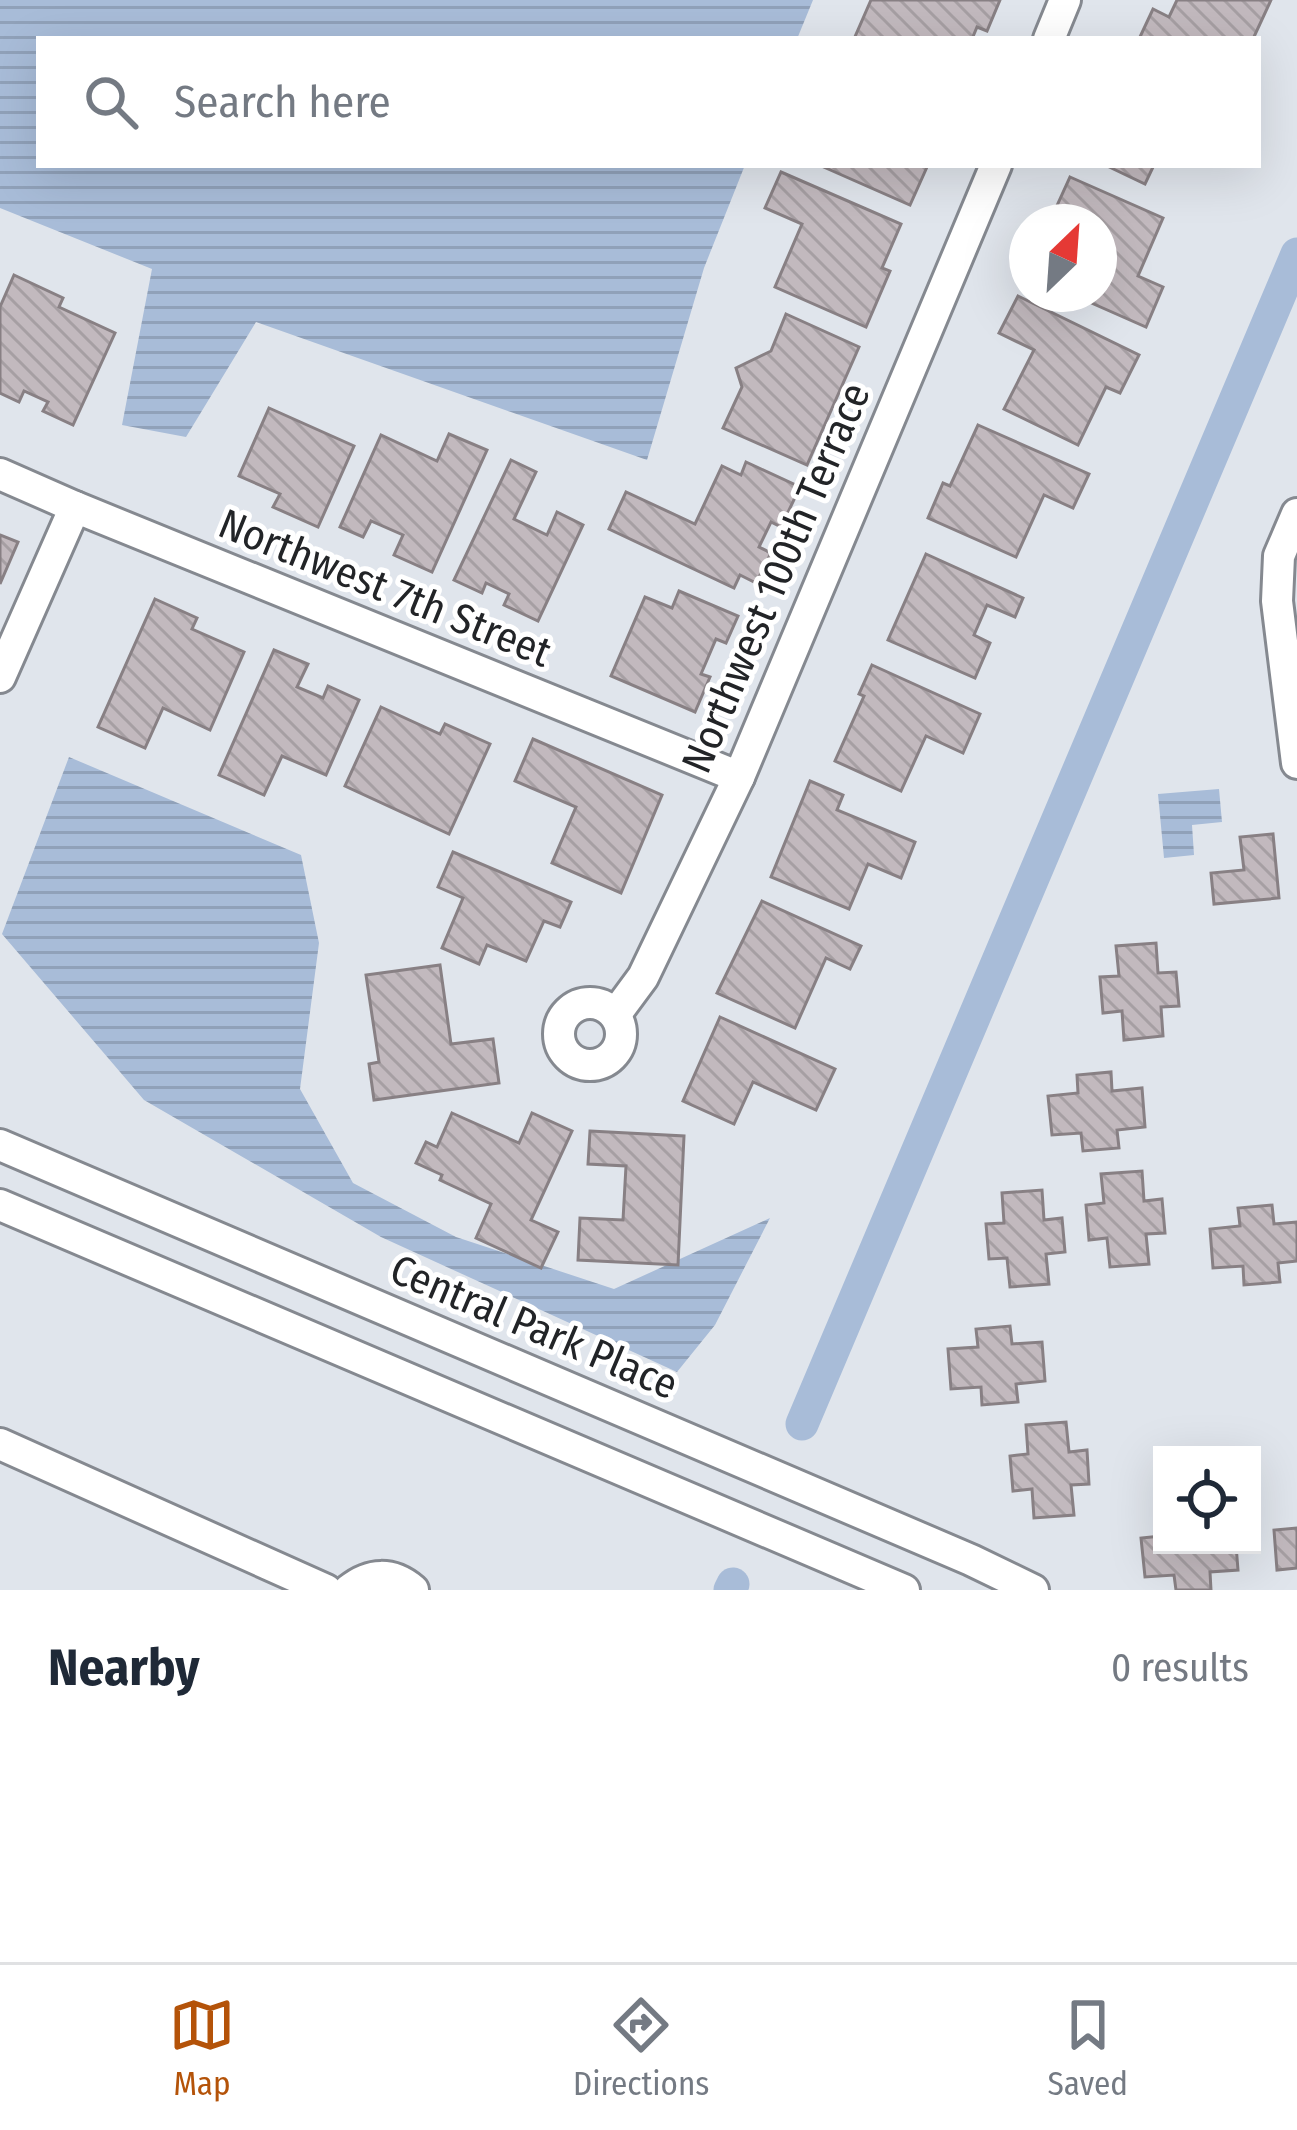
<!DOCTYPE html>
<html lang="en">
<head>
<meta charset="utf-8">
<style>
	:root { --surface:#fff; --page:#f2f2f3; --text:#1f2937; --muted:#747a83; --line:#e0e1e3; --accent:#b45309 }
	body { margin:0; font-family:"Fira Sans Condensed",sans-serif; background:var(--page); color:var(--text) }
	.controls { position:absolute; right:36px; bottom:36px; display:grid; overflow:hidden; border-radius:0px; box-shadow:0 12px 48px #0002 }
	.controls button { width:108px; height:108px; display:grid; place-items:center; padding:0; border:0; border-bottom:3px solid var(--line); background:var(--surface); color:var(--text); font:60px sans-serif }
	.compass { position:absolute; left:1009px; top:204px; width:108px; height:108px; border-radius:50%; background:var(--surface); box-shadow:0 12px 48px #0002; rotate:25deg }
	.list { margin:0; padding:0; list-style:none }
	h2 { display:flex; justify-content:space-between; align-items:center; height:156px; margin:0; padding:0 48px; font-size:51px }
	h2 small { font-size:39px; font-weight:400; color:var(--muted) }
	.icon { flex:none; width:66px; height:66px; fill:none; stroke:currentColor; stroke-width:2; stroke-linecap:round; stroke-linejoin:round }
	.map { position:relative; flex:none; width:1297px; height:1590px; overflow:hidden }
	.search { position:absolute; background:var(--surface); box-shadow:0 12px 48px #0002; left:36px; right:36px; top:36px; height:132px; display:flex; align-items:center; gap:30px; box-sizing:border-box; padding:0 42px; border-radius:0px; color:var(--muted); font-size:45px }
	.sheet { height:372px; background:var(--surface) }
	nav { display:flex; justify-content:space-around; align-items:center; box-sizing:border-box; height:168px; border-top:3px solid var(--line); background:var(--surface); font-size:33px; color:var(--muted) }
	nav a { display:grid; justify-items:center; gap:6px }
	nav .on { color:var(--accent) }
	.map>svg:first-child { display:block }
	.water { fill:url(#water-rules) }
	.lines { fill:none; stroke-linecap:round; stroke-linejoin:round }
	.canal { stroke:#a8bcd8; stroke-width:33 }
	.building { fill:url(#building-back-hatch); stroke:#888084; stroke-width:3 }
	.minor-casing { stroke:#858990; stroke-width:36 }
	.minor { stroke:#fff; stroke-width:30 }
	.labels { text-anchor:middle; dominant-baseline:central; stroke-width:10; stroke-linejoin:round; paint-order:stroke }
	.street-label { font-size:42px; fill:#222427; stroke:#fff }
</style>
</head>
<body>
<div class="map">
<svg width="1297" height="1590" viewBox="0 0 1297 1590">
	<defs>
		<pattern id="water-rules" width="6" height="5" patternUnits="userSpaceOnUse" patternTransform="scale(3)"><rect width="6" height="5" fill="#a8bcd8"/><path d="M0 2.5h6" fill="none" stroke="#90a1b9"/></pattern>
		<pattern id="building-back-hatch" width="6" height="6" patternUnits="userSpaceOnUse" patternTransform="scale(3)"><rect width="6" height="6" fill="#c2b9be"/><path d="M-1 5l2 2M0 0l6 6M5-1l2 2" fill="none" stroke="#a69fa3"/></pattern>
	</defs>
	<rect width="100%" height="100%" fill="#e0e5ec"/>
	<!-- water -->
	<g class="water">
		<path d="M0,0H813L797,39H39V165H745L704,268L647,460L256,322L186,437L122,425L152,269L0,208Z"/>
		<path d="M69,757L301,855L319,943L300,1089L353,1183L456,1237L614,1289L770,1218L715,1325L677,1372L381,1237L144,1100L2,934Z"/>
		<path d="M1219,789L1222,822L1192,825L1194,855L1164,858L1158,794Z"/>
	</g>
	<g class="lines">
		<!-- canal -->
		<g class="canal">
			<path d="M802,1424L1297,254"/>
			<path d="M730,1590L733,1584"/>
		</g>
	</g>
	<!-- building -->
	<g class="building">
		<path d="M871,0H1000L987,31L977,27L972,39H854Z"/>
		<path d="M1177,0H1271L1253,39H1139L1153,9L1169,17Z"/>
		<path d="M819,165H923L927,167L910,205Z"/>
		<path d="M1105,165H1154L1145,184Z"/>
		<path d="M781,172L901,224L882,268L890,271L866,327L775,287L802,224L765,208Z"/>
		<path d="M1070,177L1163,218L1138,276L1163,287L1146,327L1071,294H1099V222H1076L1077,220L1055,210Z"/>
		<path d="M14,275L63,298L59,307L115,333L73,425L43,411L48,402L24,391L19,402L0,393V307Z"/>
		<path d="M1018,296L1139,355L1120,393L1106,387L1078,445L1004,409L1034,350L999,333Z"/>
		<path d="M786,314L859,347L807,465L723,428L742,387L736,368L771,351Z"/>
		<path d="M269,408L354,446L318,527L273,507L280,494L239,476Z"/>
		<path d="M978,425L1089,474L1073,508L1044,495L1016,557L928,518L943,483L950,486Z"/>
		<path d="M449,434L487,450L432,572L394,555L403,535L371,521L363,537L340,527L381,435L437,461Z"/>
		<path d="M511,460L536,472L514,519L547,535L557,512L583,525L538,621L504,605L509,594L486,583L482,593L454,580Z"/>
		<path d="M746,462L800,487L781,527L771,522L759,547L771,553L756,583L740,575L734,588L609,529L626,492L695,524L722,466L741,475Z"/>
		<path d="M0,535L18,542L0,584Z"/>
		<path d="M926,554L1023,598L1015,617L987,605L974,635L990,643L975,678L888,640Z"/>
		<path d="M679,591L738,616L726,643L716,639L701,674L710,677L695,712L611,676L645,597L672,608Z"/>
		<path d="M155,599L197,618L192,629L244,652L210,730L163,708L145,748L98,727Z"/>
		<path d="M274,650L308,664L297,687L323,698L328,686L359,700L326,775L282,756L264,795L219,775Z"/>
		<path d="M872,665L980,714L963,753L926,736L901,791L835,761L864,696L859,694Z"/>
		<path d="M381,707L440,734L445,724L490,744L449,834L345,786Z"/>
		<path d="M533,739L662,795L621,893L552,863L576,807L515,781Z"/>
		<path d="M810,781L843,795L837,810L915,842L901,878L868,864L849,909L771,877Z"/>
		<path d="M1273,834L1279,898L1214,904L1211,873L1244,870L1240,837Z"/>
		<path d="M453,852L571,902L560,927L544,921L526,961L487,945L479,964L442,948L463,898L438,887Z"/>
		<path d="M762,901L861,946L850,969L826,958L795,1028L717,993Z"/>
		<path d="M1156,943L1158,973L1176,972L1179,1006L1161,1007L1163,1036L1124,1040L1122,1011L1103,1013L1100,977L1119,976L1116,946Z"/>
		<path d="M440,965L451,1044L493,1039L499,1083L374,1100L369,1064L379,1062L366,975Z"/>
		<path d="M720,1017L835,1069L816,1110L753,1082L734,1124L683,1101Z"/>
		<path d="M1111,1072L1112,1091L1142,1088L1145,1127L1117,1130L1119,1148L1083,1151L1081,1133L1052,1135L1048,1096L1078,1093L1077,1075Z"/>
		<path d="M452,1113L519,1143L532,1113L572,1131L531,1220L558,1232L541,1268L476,1238L491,1204L440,1180L442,1175L416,1163L426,1142L437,1147Z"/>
		<path d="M590,1131L684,1136L678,1265L578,1260L580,1218L623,1220L626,1166L588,1164Z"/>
		<path d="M1142,1171L1144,1201L1162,1199L1165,1233L1146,1234L1149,1264L1110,1267L1107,1238L1089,1240L1086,1205L1104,1203L1101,1174Z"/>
		<path d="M1042,1190L1044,1220L1062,1218L1065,1252L1046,1254L1049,1284L1010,1287L1007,1258L989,1259L986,1224L1004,1223L1002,1193Z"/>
		<path d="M1272,1205L1274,1224L1297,1222V1261L1278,1263L1280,1282L1244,1285L1243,1266L1213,1268L1210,1229L1240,1226L1238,1208Z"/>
		<path d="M1010,1326L1012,1344L1042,1342L1045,1381L1016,1384L1018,1402L982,1405L981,1387L951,1389L948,1349L978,1347L976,1329Z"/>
		<path d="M1066,1422L1069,1452L1087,1450L1089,1484L1071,1485L1074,1515L1034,1518L1032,1489L1013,1491L1010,1456L1028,1454L1026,1425Z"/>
		<path d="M1297,1528V1568L1277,1570L1274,1530Z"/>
		<path d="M1162,1536V1545H1236L1238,1570L1210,1572L1211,1590H1176L1174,1575L1145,1577L1141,1538Z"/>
	</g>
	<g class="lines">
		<!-- minor casing -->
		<g class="minor-casing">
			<g id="minor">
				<path d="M1049,39L1065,0"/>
				<path d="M0,474L75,507L739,777"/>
				<path d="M1297,514L1279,556L1277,601L1297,763"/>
				<path d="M0,677L75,507"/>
				<circle cx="590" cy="1034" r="31"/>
				<path d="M615,1015L643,977L739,777L996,165"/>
				<path d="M0,1145L971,1560L1033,1590"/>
				<path d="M0,1205L904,1590"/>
				<path d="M0,1444L326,1590"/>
				<path d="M349,1590C370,1573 392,1572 413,1590"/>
			</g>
		</g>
		<!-- minor -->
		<use href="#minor" class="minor"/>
	</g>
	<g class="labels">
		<!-- street labels -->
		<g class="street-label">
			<text transform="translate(776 578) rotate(-67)">Northwest 100th Terrace</text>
			<text transform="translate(385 588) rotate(22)">Northwest 7th Street</text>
			<text transform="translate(534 1327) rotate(23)">Central Park Place</text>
		</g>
	</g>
</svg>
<div class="controls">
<button><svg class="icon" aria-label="locate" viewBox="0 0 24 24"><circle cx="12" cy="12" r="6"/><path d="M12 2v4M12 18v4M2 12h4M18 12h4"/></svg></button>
</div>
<svg class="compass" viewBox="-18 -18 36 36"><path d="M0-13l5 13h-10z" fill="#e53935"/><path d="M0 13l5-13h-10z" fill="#747a83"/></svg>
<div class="search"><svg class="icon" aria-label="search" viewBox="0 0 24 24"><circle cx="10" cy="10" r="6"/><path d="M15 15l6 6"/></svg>Search here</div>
</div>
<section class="sheet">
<h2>Nearby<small>0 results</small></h2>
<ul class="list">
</ul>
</section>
<nav>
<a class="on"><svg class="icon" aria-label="map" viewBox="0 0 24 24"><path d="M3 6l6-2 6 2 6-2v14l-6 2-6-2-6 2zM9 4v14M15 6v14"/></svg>Map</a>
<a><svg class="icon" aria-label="directions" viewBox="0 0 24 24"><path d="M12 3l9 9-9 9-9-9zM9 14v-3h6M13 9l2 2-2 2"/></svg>Directions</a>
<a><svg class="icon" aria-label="saved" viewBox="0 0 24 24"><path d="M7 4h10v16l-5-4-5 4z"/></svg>Saved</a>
</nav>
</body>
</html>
